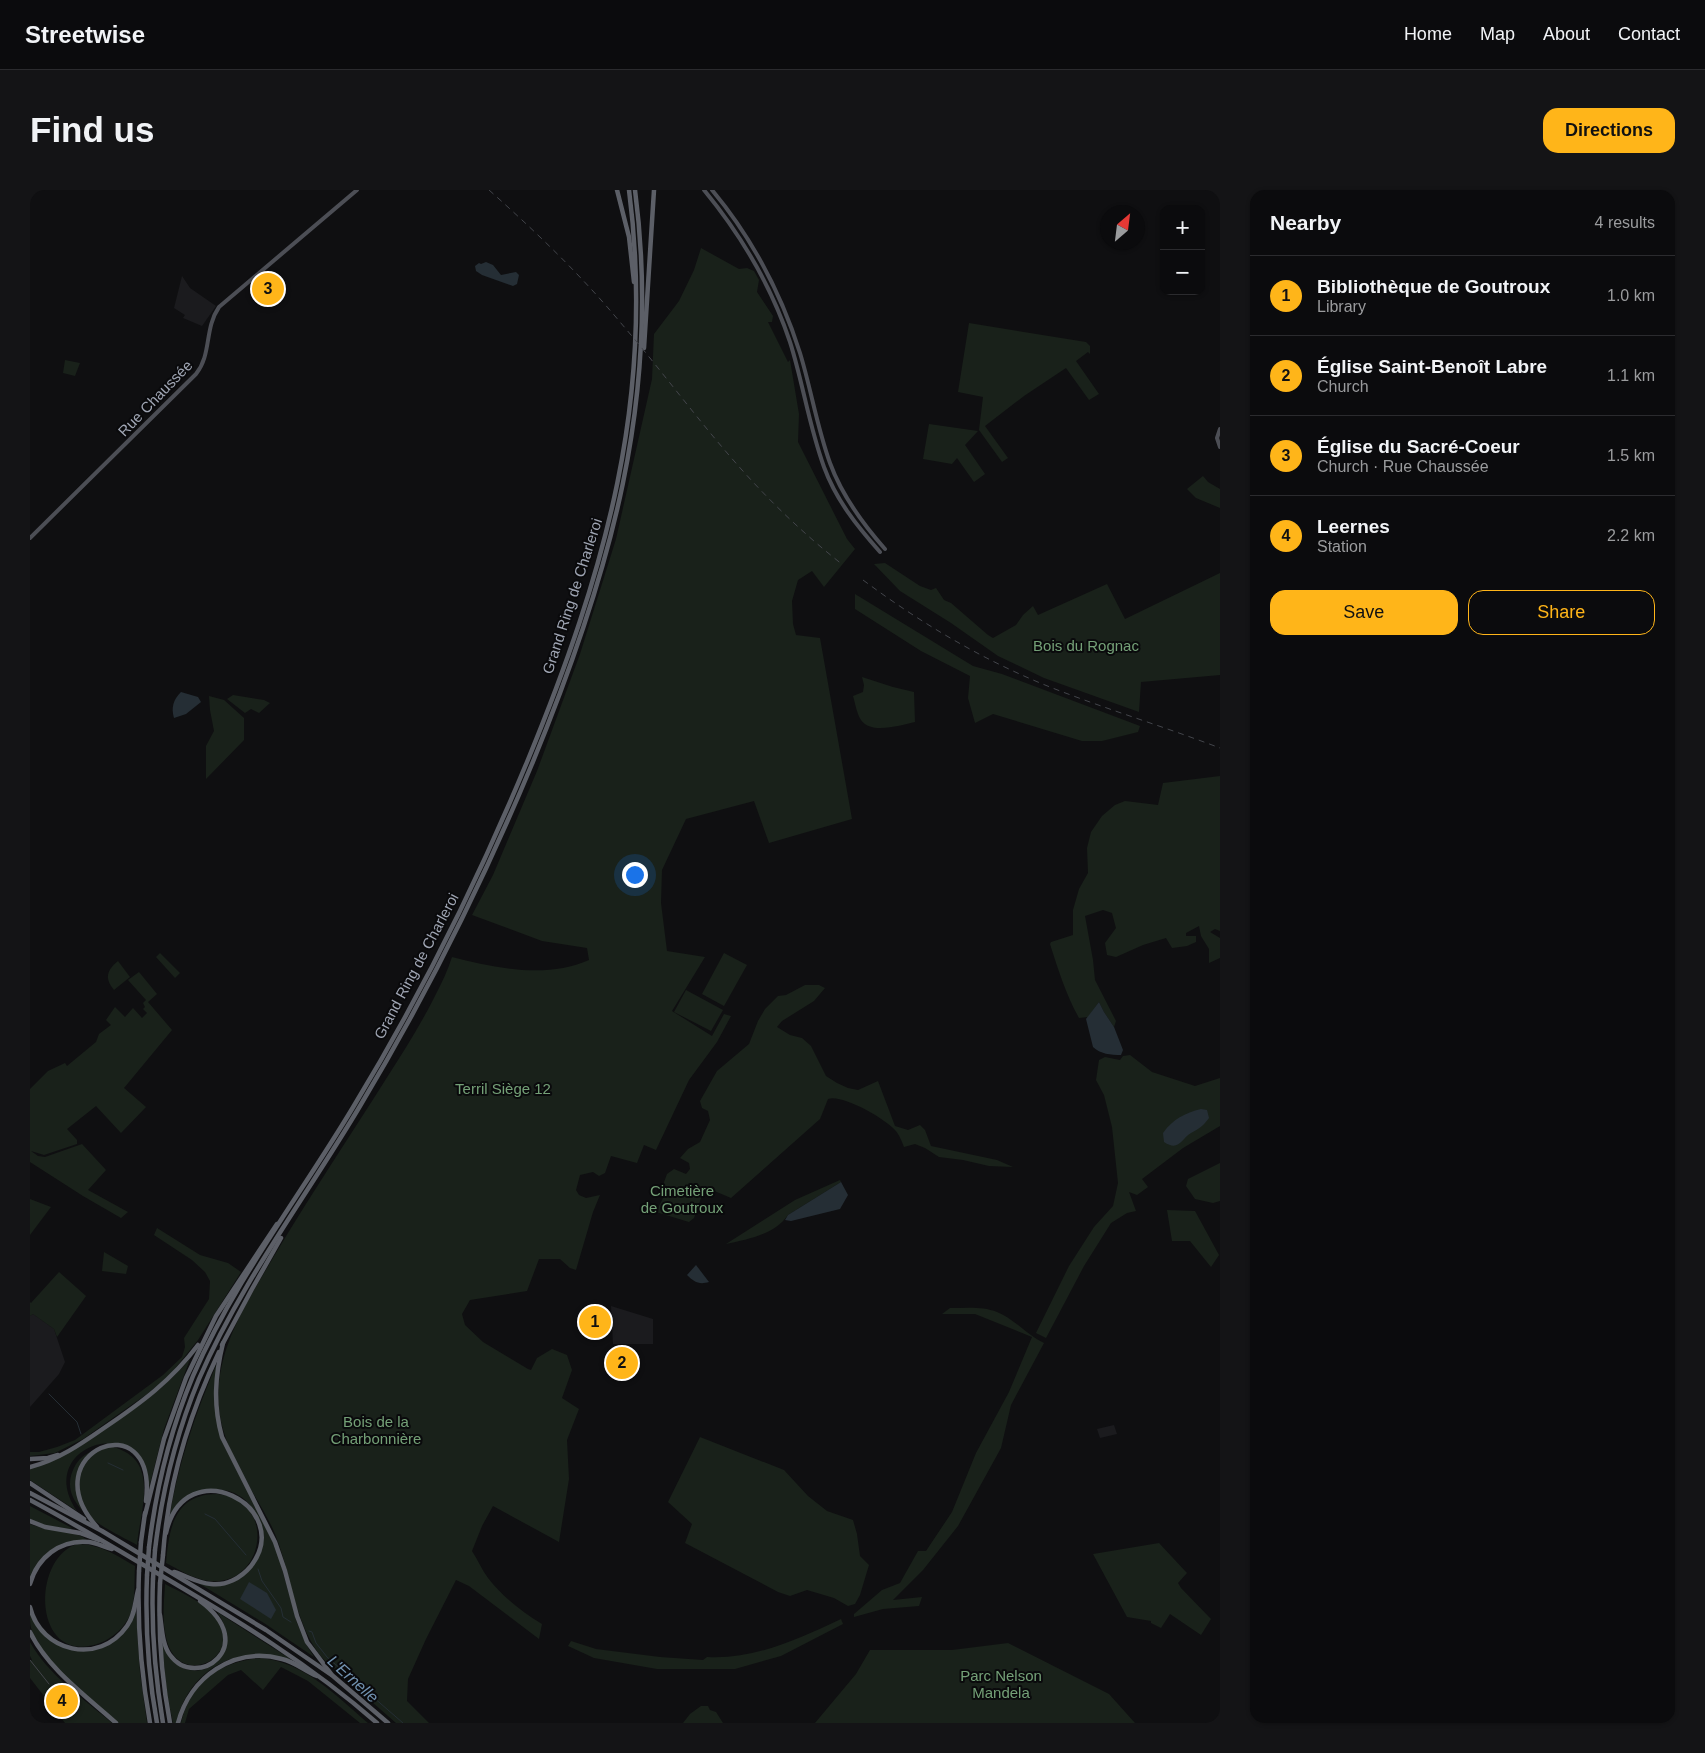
<!DOCTYPE html>
<html lang="en">
<head>
<meta charset="utf-8">
<style>
	:root { --surface:#0b0b0d; --page:#141416; --text:#f1f3f6; --muted:#9a9b9d; --line:#2b2b2e; --accent:#ffb519 }
	body { margin:0; font-family:Helvetica,sans-serif; background:var(--page); color:var(--text) }
	.controls { position:absolute; right:15px; top:15px; display:grid; overflow:hidden; border-radius:10px; box-shadow:0 1px 4px #0004 }
	.controls button { width:45px; height:45px; display:grid; place-items:center; padding:0; border:0; border-bottom:1px solid var(--line); background:var(--surface); color:var(--text); font:25px sans-serif }
	.compass { position:absolute; left:1070px; top:15px; width:45px; height:45px; border-radius:50%; background:var(--surface); box-shadow:0 1px 4px #0004; rotate:28deg }
	.you { position:absolute; left:604px; top:684px; width:18px; height:18px; margin:-12px; border:4px solid #fff; border-radius:50%; background:#1a73e8; box-shadow:0 0 0 8px #1a73e833 }
	.badge { display:grid; place-items:center; width:32px; height:32px; border-radius:50%; background:var(--accent); color:#111; font-size:16px; font-weight:700 }
	.pin { position:absolute; translate:-50% -50%; border:2px solid #fff; box-shadow:0 1px 5px #0006 }
	.list { margin:0; padding:0; list-style:none }
	h2 { display:flex; justify-content:space-between; align-items:center; height:65px; margin:0; padding:0 20px; font-size:21px }
	h2 small { font-size:16px; font-weight:400; color:var(--muted) }
	.list li { display:grid; grid-template-columns:32px 1fr auto; gap:15px; align-items:center; box-sizing:border-box; height:80px; padding:0 20px; border-top:1px solid var(--line) }
	.list b { display:block; font-size:19px; white-space:nowrap }
	.list p { margin:0; font-size:16px; white-space:nowrap; color:var(--muted) }
	.list em { font-size:16px; font-style:normal; color:var(--muted) }
	.actions { display:flex; gap:10px; padding:15px 20px }
	.actions a { flex:1; padding:11px 0; border:1px solid var(--accent); border-radius:15px; text-align:center; font-size:18px; color:var(--accent) }
	.actions .main { background:var(--accent); color:#111 }
	.map { position:relative; flex:none; width:1190px; height:1533px; overflow:hidden; border-radius:15px }
	header { display:flex; align-items:center; gap:30px; box-sizing:border-box; height:70px; padding:0 25px; background:var(--surface); border-bottom:1px solid var(--line) }
	header strong { font-size:24px }
	nav { display:flex; gap:28px; margin-inline-start:auto; font-size:18px }
	.intro { display:flex; align-items:center; justify-content:space-between; box-sizing:border-box; height:120px; padding:0 30px }
	h1 { margin:0; font-size:35px }
	.button { padding:12px 22px; border-radius:15px; background:var(--accent); color:#111; font-size:18px; font-weight:700 }
	main { display:flex; gap:30px; padding:0 30px }
	aside { flex:1; background:var(--surface); border-radius:15px; box-shadow:0 1px 4px #0004 }
	.map>svg:first-child { display:block }
	.built { fill:#1b1b1e }
	.green { fill:#19211a }
	.water { fill:#252e35 }
	.lines { fill:none; stroke-linecap:round; stroke-linejoin:round }
	.stream { stroke:#252e35; stroke-width:1 }
	.major { stroke:#4c4e55; stroke-width:4 }
	.highway { stroke:#5c5f67; stroke-width:4.5 }
	.tram { stroke:#43454b; stroke-width:1 }
	.rail { stroke:#43454b; stroke-width:1; stroke-dasharray:6 5; stroke-linecap:butt }
	.highway-bridge { stroke:#5c5f67; stroke-width:4.5 }
	.labels { text-anchor:middle; dominant-baseline:central; stroke-width:4; stroke-linejoin:round; paint-order:stroke }
	.street-label { font-size:15px; fill:#9fa5b3; stroke:#0a0a0c }
	.park-label { font-size:15px; fill:#74a077; stroke:#0a0a0c }
	.water-label { font-size:16px; font-style:italic; fill:#7293b1; stroke:#0a0a0c }
</style>
</head>
<body>
<header>
<strong>Streetwise</strong>
<nav><a>Home</a><a>Map</a><a>About</a><a>Contact</a></nav>
</header>
<div class="intro"><h1>Find us</h1><a class="button">Directions</a></div>
<main>
<div class="map">
<svg width="1190" height="1533" viewBox="0 0 1190 1533">
	<rect width="100%" height="100%" fill="#0f0f11"/>
	<!-- built -->
	<g class="built">
		<path d="M152,86L160,98L186,116L172,136L153,128L155,125L144,118Z"/>
		<path d="M581,1116L623,1129V1154H583Z"/>
		<path d="M3,1124L24,1139L35,1172L29,1184L0,1217V1126Z"/>
		<path d="M1084,1235L1087,1244L1070,1248L1067,1239Z"/>
	</g>
	<!-- green -->
	<g class="green">
		<path d="M671,58L709,79L717,78L724,81L729,90L727,102L743,126L742,132H738L758,172L760,170L769,224L768,252L817,349L825,359L794,397L782,381L768,390L762,411L763,434L766,445L790,448L822,629L739,653L724,611L656,629L632,680L631,713L637,761L675,767L642,821L682,846L694,824L701,826L687,852L659,890L626,960L614,955L607,973L581,966L575,983L569,986L563,982L550,985L546,1000L549,1005L556,1008L570,1005L563,1022L546,1080L540,1078L530,1069H509L497,1101L440,1110L432,1124L435,1135L453,1152L498,1179L501,1180L507,1168L522,1159L537,1165L542,1180L532,1208L549,1219L537,1250L539,1289L529,1352L463,1316L452,1336L442,1361C448,1370 452,1380 458,1388C473,1407 492,1422 512,1434L509,1449L439,1396L426,1390L396,1449L378,1489L377,1511L399,1533H366L296,1472C263,1437 262,1380 242,1337C223,1299 193,1261 189,1218C184,1161 216,1114 243,1068C279,1007 318,949 356,889C374,861 391,834 406,804C412,792 418,780 422,767C465,778 517,789 559,770L557,758L512,751L442,725L463,685L507,581L550,464L586,349L622,189L624,144L649,111L664,80Z"/>
		<path d="M939,133L1056,152L1060,156V164L1058,162L1046,171L1069,204L1059,210L1036,178L994,206L955,236L978,268L972,272L949,240L953,207L928,202Z"/>
		<path d="M35,170L50,173L45,186L33,183Z"/>
		<path d="M899,234L948,241L935,255L955,284L944,292L927,268L922,274L893,269Z"/>
		<path d="M1173,286L1178,292L1190,299V318L1166,308L1157,299Z"/>
		<path d="M855,373L890,396L901,400L906,398L914,410L921,413L958,445L963,448L986,435L993,425L1003,416L1008,425L1077,394L1095,429L1190,383V485L1111,492L1109,522L1014,488L968,466L921,433L870,401L844,374Z"/>
		<path d="M825,404L943,476L972,484L1110,536L1108,542L1072,551H1052L963,524L945,533L938,508L940,486L891,461L825,419Z"/>
		<path d="M832,487L863,497L884,502L885,532C871,535 841,545 831,530C827,524 825,513 823,506L833,502L834,495Z"/>
		<path d="M203,505L234,510L240,513L229,523L221,519L215,523L197,509Z"/>
		<path d="M179,506L194,510L214,528V550L176,589V556L184,541L180,520Z"/>
		<path d="M1190,586V741L1185,739L1180,742L1190,748V768L1179,773V759L1171,746L1169,736L1156,743V746H1166V752L1157,756L1142,758L1136,748L1113,755L1086,767L1077,765L1075,753L1086,738L1082,723L1073,720L1055,726L1063,770L1065,790L1086,831L1084,837L1074,822L1069,812L1058,827L1049,828C1036,805 1028,779 1020,754L1021,752L1043,745V720L1049,699L1058,683L1057,658L1061,642L1072,626L1085,615L1095,611L1128,615L1133,593Z"/>
		<path d="M130,763L150,783L145,788L126,767Z"/>
		<path d="M694,763L717,775L694,816L672,804Z"/>
		<path d="M88,771L100,787L84,800C74,788 77,780 88,771Z"/>
		<path d="M109,782L127,804L118,812L142,840L94,898L116,917L91,943L66,916L37,939L47,950V954L14,965L1,961L8,966L15,967L52,954L76,980L58,1000L98,1022L91,1028L53,1006L0,972V899L18,881L35,873L37,876L66,852L69,844L81,835L76,830L85,817L95,827L103,818L112,828L117,823L113,819L115,817L113,813L116,810L98,790Z"/>
		<path d="M775,795H789L795,798L784,811L752,831L747,837L760,845L772,848L781,856L796,886L807,893L818,898L828,900L848,891L865,936L878,940L890,935L895,940L901,956L967,970L983,977L959,976L933,970L909,967L895,958L885,954L874,957C872,952 869,944 865,940C854,928 812,904 798,909L790,929L701,1008L675,997L664,1028L659,1032L626,1022L633,1008L629,1006L637,984L644,979L656,984L660,979L659,973L650,968L658,959L670,952L680,930L678,921L672,918L670,911L687,881L719,854L728,831L735,819L748,806L756,805Z"/>
		<path d="M656,800L693,820L681,841L644,822Z"/>
		<path d="M1100,865L1122,882L1165,896L1190,888V936L1153,958L1112,989L1118,997L1107,1005L1099,1002L1106,1021L1097,1023L1081,1033L1054,1076L1016,1148L1006,1143L1039,1076L1064,1037L1083,1016L1088,993L1082,937L1074,905L1066,890L1069,870L1075,867L1090,870L1093,866Z"/>
		<path d="M1190,973V1011L1183,1013L1165,1009L1156,996L1158,989Z"/>
		<path d="M810,990L811,992L758,1025C744,1045 718,1049 696,1054L765,1010Z"/>
		<path d="M0,1009L21,1017L0,1045Z"/>
		<path d="M1137,1020L1165,1021L1189,1065L1181,1077L1160,1051H1142Z"/>
		<path d="M127,1038L170,1065L198,1073L211,1082L168,1150L139,1186L117,1204L53,1249L25,1263L0,1266V1262H9L27,1257L45,1250L133,1185L152,1167L155,1157L154,1148L179,1109L180,1091L175,1082L162,1070L124,1045Z"/>
		<path d="M74,1062L98,1076L96,1084L72,1081Z"/>
		<path d="M29,1082L56,1106L27,1147L24,1139L3,1124L0,1126V1112L1,1113Z"/>
		<path d="M920,1118C935,1118 953,1116 967,1122C983,1128 997,1145 1014,1153L981,1215L971,1258L928,1336L893,1380L863,1410L892,1407L889,1416L853,1419L824,1427V1424L852,1400L870,1393L888,1361H896L922,1322L946,1263L979,1202L1002,1147L945,1124H912Z"/>
		<path d="M160,1169L134,1239L119,1298C111,1219 3,1257 47,1321L0,1290V1278C32,1270 57,1252 84,1233C112,1214 137,1195 160,1169Z"/>
		<path d="M187,1173L184,1208L189,1240L237,1337L248,1364L267,1433L276,1454L284,1467L234,1433L170,1394C178,1394 188,1396 196,1394C202,1393 208,1387 212,1384C225,1374 231,1365 231,1349C230,1292 167,1283 139,1329C148,1275 165,1224 187,1173Z"/>
		<path d="M670,1247L754,1280L778,1306L797,1321L823,1330L827,1344L830,1366L839,1375L830,1405L825,1414L818,1416L804,1408L777,1400L760,1406L748,1402L655,1353L662,1334L638,1312Z"/>
		<path d="M83,1257C131,1270 110,1320 107,1355C80,1340 21,1316 46,1274C55,1261 68,1258 83,1257Z"/>
		<path d="M187,1304C192,1305 197,1305 202,1307C247,1327 228,1397 179,1391C163,1389 150,1380 136,1373C139,1339 144,1304 187,1304Z"/>
		<path d="M0,1316L42,1338L41,1339L13,1335L0,1329Z"/>
		<path d="M0,1334C16,1341 47,1340 57,1350L25,1358L0,1388Z"/>
		<path d="M1129,1353L1157,1383L1148,1393L1151,1398L1181,1429L1171,1445L1140,1424L1131,1438L1121,1433V1431L1097,1427L1063,1364Z"/>
		<path d="M47,1354C70,1354 86,1365 105,1376C104,1392 106,1409 100,1425C94,1438 83,1448 70,1453C3,1478 0,1369 47,1354Z"/>
		<path d="M135,1394C152,1403 174,1412 186,1428C216,1468 147,1501 136,1447C132,1430 134,1411 135,1394Z"/>
		<path d="M106,1421L110,1483L117,1533H88C62,1510 11,1471 1,1438C0,1433 0,1428 0,1423C11,1451 28,1451 53,1461L86,1449Z"/>
		<path d="M187,1422L262,1470C208,1453 160,1477 146,1533H143L137,1504L132,1453C135,1458 137,1465 142,1470C169,1499 217,1463 187,1422Z"/>
		<path d="M811,1429L813,1434L751,1466L705,1479H627L564,1468L538,1456L541,1451L566,1459L630,1467L673,1470L677,1467C723,1470 769,1449 811,1429Z"/>
		<path d="M0,1452C19,1486 53,1508 82,1533H35L0,1488V1471L2,1470L0,1466Z"/>
		<path d="M978,1453L1079,1504L1105,1533H785L826,1484L840,1460H922Z"/>
		<path d="M231,1468C276,1473 305,1505 338,1533H330L278,1491L251,1477L233,1500L211,1480L198,1485L159,1519L155,1533H151C161,1491 190,1472 231,1468Z"/>
		<path d="M671,1516H678L680,1520L686,1522L693,1533H653L660,1524Z"/>
	</g>
	<!-- water -->
	<g class="water">
		<path d="M456,72L463,75L471,85L486,82L489,85L487,94L483,96L452,85L446,81L445,76L449,73L451,74Z"/>
		<path d="M151,502L168,507L171,512L156,524L144,528C141,518 143,510 151,502Z"/>
		<path d="M1069,812L1074,822L1084,837L1093,860L1091,865C1081,865 1070,864 1063,857L1056,829Z"/>
		<path d="M1171,919L1177,920L1179,928C1173,936 1169,939 1161,943C1151,949 1149,962 1134,952L1133,943C1143,929 1155,923 1171,919Z"/>
		<path d="M811,992L818,1005L810,1019L761,1031L755,1030L758,1025Z"/>
		<path d="M666,1075L679,1092C669,1095 664,1092 657,1085Z"/>
		<path d="M219,1392L237,1403L246,1420L241,1429L210,1409Z"/>
	</g>
	<g class="lines">
		<!-- stream -->
		<g class="stream">
			<path d="M19,1204L47,1232L51,1244"/>
			<path d="M78,1273L93,1280"/>
			<path d="M175,1324L185,1329L216,1365"/>
			<path d="M228,1379L232,1391L251,1418L253,1427L261,1432"/>
			<path d="M279,1441L282,1442L286,1453L297,1467L373,1533"/>
		</g>
		<!-- major -->
		<g class="major">
			<path d="M674,0C711,45 741,95 760,152C773,193 779,236 794,277C806,310 827,336 850,362"/>
			<path d="M682,0C722,48 751,103 770,163C781,199 787,237 800,273C812,306 832,333 855,359"/>
			<path d="M1190,239L1187,248L1190,257"/>
			<path d="M0,348L166,184C182,164 174,139 189,117L327,0"/>
		</g>
		<!-- highway -->
		<g class="highway">
			<path d="M587,0L599,47L604,92"/>
			<path d="M614,158L624,0"/>
			<path d="M193,1153C185,1186 183,1215 192,1247L245,1352L255,1381L267,1426L277,1452L302,1485"/>
			<path d="M192,1155L222,1099L251,1048"/>
			<path d="M0,1269L18,1268L28,1265"/>
			<path d="M0,1277C28,1270 51,1254 74,1238C111,1213 141,1191 168,1155"/>
			<path d="M0,1293L54,1329"/>
			<path d="M0,1303L72,1341L236,1440L303,1486L358,1533"/>
			<path d="M0,1310C45,1334 88,1360 132,1386C207,1430 281,1475 347,1533"/>
			<path d="M115,1325L134,1249L156,1188L186,1126L247,1034"/>
			<path d="M0,1331L15,1337L50,1343L69,1350"/>
			<path d="M67,1337C0,1262 128,1210 116,1311"/>
			<path d="M136,1343C155,1259 266,1317 221,1376C211,1388 196,1396 181,1394C167,1393 157,1386 144,1382"/>
			<path d="M111,1352L115,1323"/>
			<path d="M119,1357C126,1298 140,1241 163,1186C205,1089 271,1005 325,914C391,805 448,690 497,572C575,383 626,207 599,0"/>
			<path d="M125,1360C132,1301 146,1244 169,1189C211,1092 276,1007 330,916C396,806 453,692 502,574C580,385 632,206 605,0"/>
			<path d="M133,1365C138,1294 158,1227 189,1162"/>
			<path d="M109,1381C107,1432 111,1483 120,1533"/>
			<path d="M117,1385C115,1435 118,1484 127,1533"/>
			<path d="M123,1389C121,1437 125,1485 133,1533"/>
			<path d="M130,1393C128,1440 131,1486 140,1533"/>
			<path d="M0,1394C7,1368 30,1349 59,1352C67,1353 74,1357 82,1359"/>
			<path d="M0,1417C11,1462 69,1476 97,1436C105,1425 105,1412 108,1400"/>
			<path d="M130,1425C132,1438 132,1454 140,1465C166,1501 231,1456 170,1411"/>
			<path d="M0,1442C18,1479 55,1505 86,1533"/>
			<path d="M148,1533C160,1487 204,1456 252,1469C265,1472 275,1481 287,1486"/>
		</g>
		<!-- tram -->
		<path class="tram" d="M0,1470L19,1494"/>
		<!-- rail -->
		<g class="rail">
			<path d="M459,0C505,41 550,84 590,132C627,175 661,221 698,264C733,305 771,342 813,375"/>
			<path d="M833,390C892,434 956,472 1025,499C1079,520 1135,537 1190,558"/>
		</g>
		<!-- highway-bridge -->
		<g class="highway-bridge">
			<path d="M109,1381L111,1352"/>
			<path d="M117,1385L119,1357"/>
			<path d="M123,1389L125,1360"/>
			<path d="M130,1393L133,1365"/>
		</g>
	</g>
	<g class="labels">
		<!-- street labels -->
		<g class="street-label">
			<text transform="translate(125 208) rotate(-46)">Rue Chaussée</text>
			<text transform="translate(542 406) rotate(-72)">Grand Ring de Charleroi</text>
			<text transform="translate(386 776) rotate(-62)">Grand Ring de Charleroi</text>
		</g>
		<!-- park labels -->
		<g class="park-label">
			<text x="1056" y="455">Bois du Rognac</text>
			<text x="473" y="898">Terril Siège 12</text>
			<text x="652" y="1000">Cimetière<tspan x="652" dy="17">de Goutroux</tspan></text>
			<text x="346" y="1231">Bois de la<tspan x="346" dy="17">Charbonnière</tspan></text>
			<text x="971" y="1485">Parc Nelson<tspan x="971" dy="17">Mandela</tspan></text>
		</g>
		<!-- water labels -->
		<g class="water-label">
			<text transform="translate(323 1489) rotate(42)">L'Ernelle</text>
		</g>
	</g>
</svg>
<div class="controls">
<button>+</button>
<button>−</button>
</div>
<svg class="compass" viewBox="-18 -18 36 36"><path d="M0-13l5 13h-10z" fill="#e53935"/><path d="M0 13l5-13h-10z" fill="#9a9b9d"/></svg>
<div class="you"></div>
<div class="pin badge" style="left:565px;top:1132px">1</div>
<div class="pin badge" style="left:592px;top:1173px">2</div>
<div class="pin badge" style="left:238px;top:99px">3</div>
<div class="pin badge" style="left:32px;top:1511px">4</div>
</div>
<aside>
<h2>Nearby<small>4 results</small></h2>
<ul class="list">
<li><span class="badge">1</span><div><b>Bibliothèque de Goutroux</b><p>Library</p></div><em>1.0 km</em></li>
<li><span class="badge">2</span><div><b>Église Saint-Benoît Labre</b><p>Church</p></div><em>1.1 km</em></li>
<li><span class="badge">3</span><div><b>Église du Sacré-Coeur</b><p>Church · Rue Chaussée</p></div><em>1.5 km</em></li>
<li><span class="badge">4</span><div><b>Leernes</b><p>Station</p></div><em>2.2 km</em></li>
</ul>
<div class="actions"><a class="main">Save</a><a>Share</a></div>
</aside>
</main>
</body>
</html>
